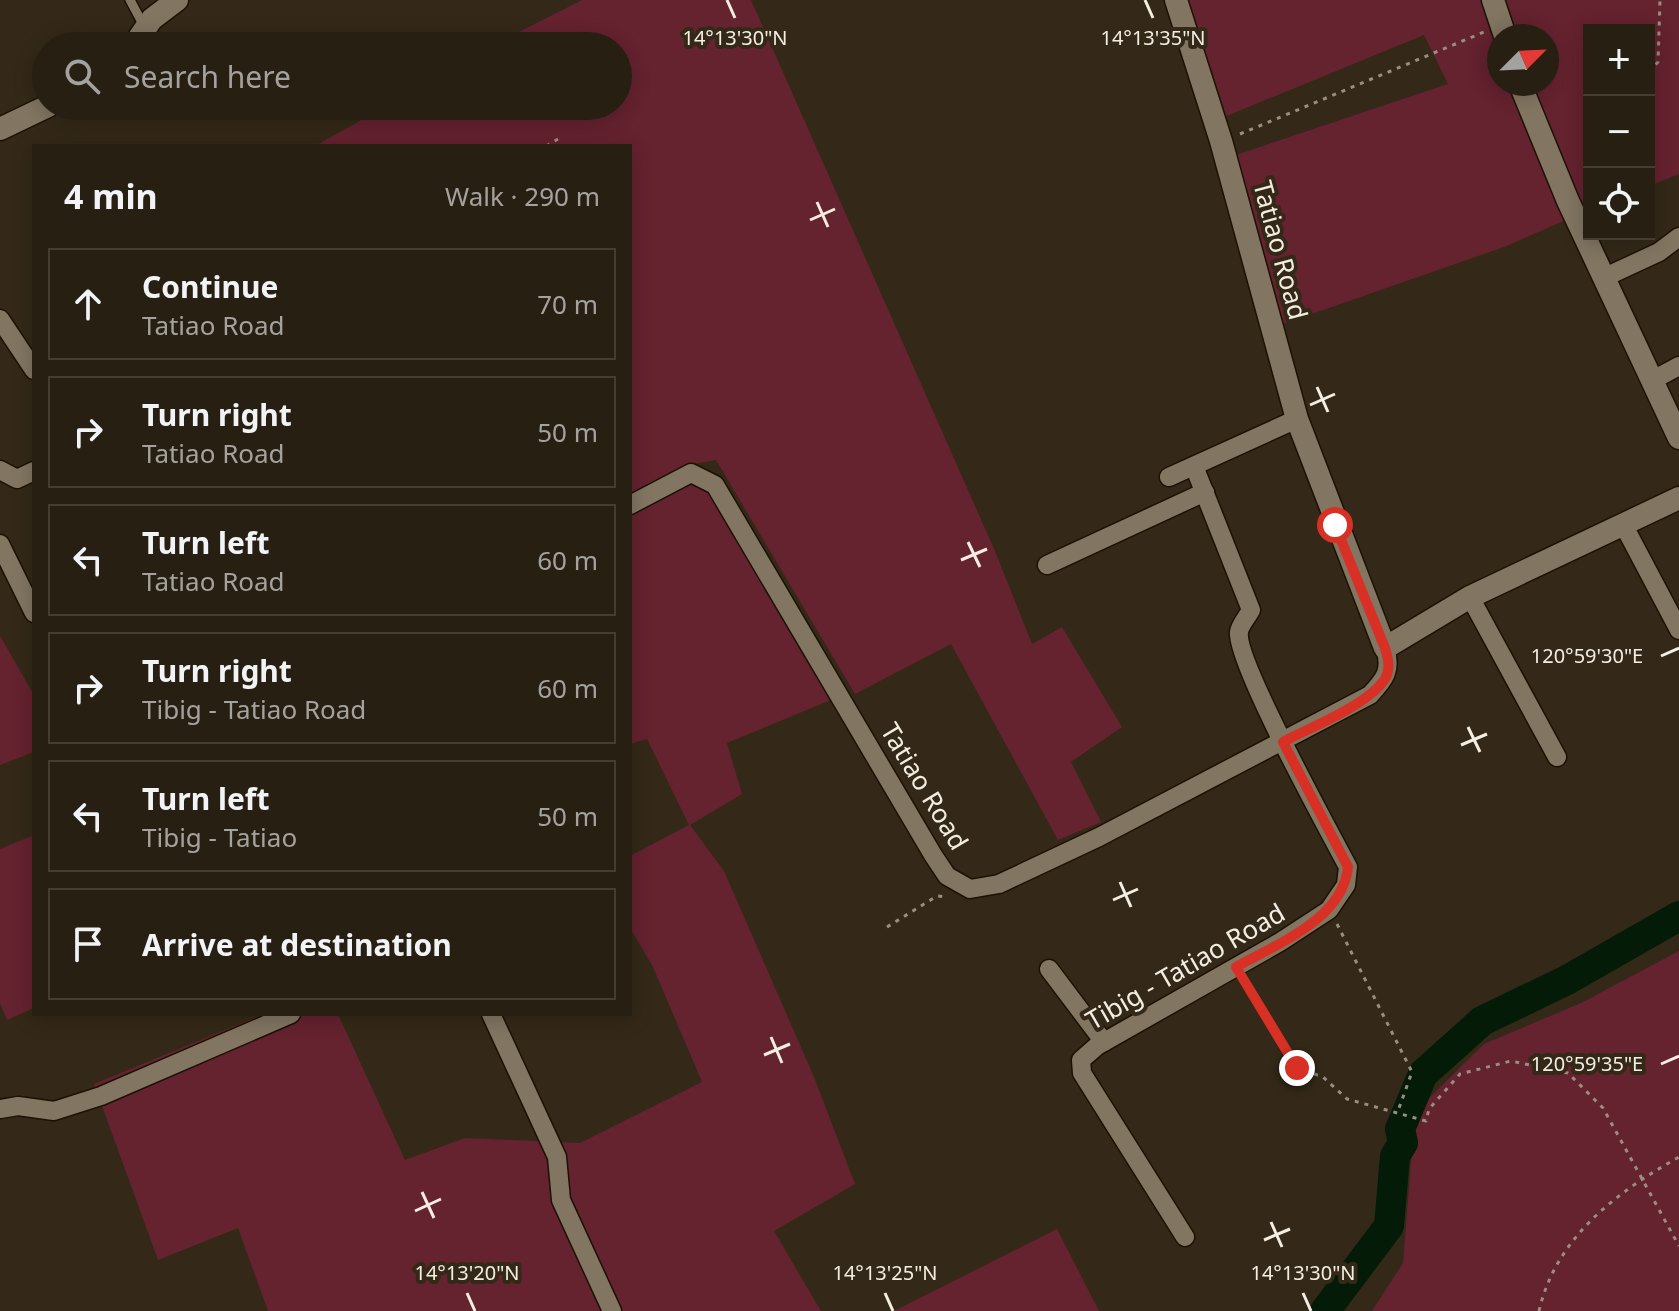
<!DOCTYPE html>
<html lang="en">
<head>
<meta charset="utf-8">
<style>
	:root { --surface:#271f12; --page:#332c20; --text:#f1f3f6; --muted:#a4a29f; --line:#433d32 }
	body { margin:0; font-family:"Noto Sans",sans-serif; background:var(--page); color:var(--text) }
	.controls { position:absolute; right:24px; top:24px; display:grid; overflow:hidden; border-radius:0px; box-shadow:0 4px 20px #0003 }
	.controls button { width:72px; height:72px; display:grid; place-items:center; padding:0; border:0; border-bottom:2px solid var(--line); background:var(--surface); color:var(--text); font:40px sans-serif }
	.compass { position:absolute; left:1487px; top:24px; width:72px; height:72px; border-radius:50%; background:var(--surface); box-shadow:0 4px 20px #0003; rotate:66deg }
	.stop { position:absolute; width:24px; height:24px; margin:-18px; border:6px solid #d93025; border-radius:50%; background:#fff }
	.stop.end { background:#d93025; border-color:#fff; box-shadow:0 2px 8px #0008 }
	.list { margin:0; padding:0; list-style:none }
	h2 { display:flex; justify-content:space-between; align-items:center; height:104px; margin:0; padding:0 32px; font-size:34px }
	h2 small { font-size:26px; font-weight:400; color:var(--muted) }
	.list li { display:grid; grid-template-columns:52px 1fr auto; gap:24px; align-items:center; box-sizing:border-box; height:112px; margin:0 16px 16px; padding:0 16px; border:2px solid var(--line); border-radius:0px }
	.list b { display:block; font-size:30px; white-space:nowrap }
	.list p { margin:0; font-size:26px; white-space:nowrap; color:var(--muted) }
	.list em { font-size:26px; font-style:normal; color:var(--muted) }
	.icon { flex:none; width:44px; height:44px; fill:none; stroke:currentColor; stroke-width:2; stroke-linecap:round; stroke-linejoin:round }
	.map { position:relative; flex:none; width:1679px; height:1311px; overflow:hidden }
	.search { position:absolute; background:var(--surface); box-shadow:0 4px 20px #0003; left:32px; top:32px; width:600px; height:88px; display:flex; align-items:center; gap:20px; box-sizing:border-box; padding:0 28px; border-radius:44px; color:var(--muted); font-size:30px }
	.panel { position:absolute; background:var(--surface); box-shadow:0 4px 20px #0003; left:32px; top:144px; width:600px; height:872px; border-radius:0px }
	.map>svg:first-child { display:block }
	.green { fill:#65222f; fill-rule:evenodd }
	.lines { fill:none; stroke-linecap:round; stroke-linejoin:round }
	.river { stroke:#041b08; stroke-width:30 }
	.service-casing { stroke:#1c1203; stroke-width:12 }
	.minor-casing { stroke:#1c1203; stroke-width:21 }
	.tertiary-casing { stroke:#1c1203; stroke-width:25 }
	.path { stroke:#988f81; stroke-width:3; stroke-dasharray:4 6; stroke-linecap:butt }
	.service { stroke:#827662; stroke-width:9 }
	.minor { stroke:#827662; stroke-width:18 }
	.tertiary { stroke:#827662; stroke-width:22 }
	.route { stroke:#d93025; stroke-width:10 }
	.ticks { fill:none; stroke:#f4ede2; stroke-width:3 }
	.labels { text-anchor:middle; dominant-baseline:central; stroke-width:8; stroke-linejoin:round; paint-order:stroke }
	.street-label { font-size:26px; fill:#f4ede2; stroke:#342918 }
	.ticks-label { font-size:20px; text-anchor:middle; fill:#f4ede2; stroke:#342918; stroke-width:8; stroke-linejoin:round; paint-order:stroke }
</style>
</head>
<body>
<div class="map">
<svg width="1679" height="1311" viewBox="0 0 1679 1311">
	<rect width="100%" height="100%" fill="#342918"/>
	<!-- green -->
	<g class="green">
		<path d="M582,0H751L995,551L1032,644L1062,627L1122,727L1071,762L1101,822L1058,840L951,644L855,694L716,460L688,465L630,498V146H315L386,106H618V46H491Z"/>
		<path d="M1187,0H1679V174L1649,186V30H1589V210L1504,247L1283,324L1236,155L1448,84L1424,35L1224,117ZM1499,36H1547V84H1499Z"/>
		<path d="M691,485L709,492L831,700L727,743L742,794L690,825L724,871L814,1077L855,1184L774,1231L821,1311H268L238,1228L158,1260L94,1084L264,1014H338L405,1160L465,1138L580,1143L702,1082L653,967L630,928V856L689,825L647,739L630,744V514L669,491Z"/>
		<path d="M0,636L34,695V752L0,765Z"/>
		<path d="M34,835V1008L7,1020L0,1003V849Z"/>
		<path d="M1679,951V1311H1372L1403,1263L1415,1112L1484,1044L1581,1003Z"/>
		<path d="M1057,1229L1099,1311H894Z"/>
	</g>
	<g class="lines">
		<!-- river -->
		<path class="river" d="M1325,1311L1389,1226L1395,1156L1403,1143L1400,1129L1423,1074L1482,1021L1567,980L1679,916"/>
		<!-- service casing -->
		<g class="service-casing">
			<path id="service" d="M130,0L145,28"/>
		</g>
		<!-- minor casing -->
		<g class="minor-casing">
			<g id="minor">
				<path d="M1603,278L1659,252L1679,237"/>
				<path d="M0,319L34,370"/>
				<path d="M1651,381L1679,366"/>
				<path d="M0,470L17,479L34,471"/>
				<path d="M1169,477L1297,419"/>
				<path d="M630,505L691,473L715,485L933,855L947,876L970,889L999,884L1099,837L1370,695C1385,679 1392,670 1385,648"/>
				<path d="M1623,524L1679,630"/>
				<path d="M0,544L34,613"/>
				<path d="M1047,565L1205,492"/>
				<path d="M1470,597L1557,757"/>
				<path d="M1049,969L1104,1042"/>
				<path d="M491,1014L557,1157L561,1200L612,1311"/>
				<path d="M0,1109L18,1106L54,1111L101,1096L291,1014"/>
				<path d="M1185,1237L1082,1073L1081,1060L1097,1046L1280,942L1329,910L1346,885L1348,867C1329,831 1235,660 1239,632C1240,625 1248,616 1251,610L1194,466"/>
			</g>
		</g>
		<!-- tertiary casing -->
		<g class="tertiary-casing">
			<g id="tertiary">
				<path d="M1176,0L1221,141L1297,419L1385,648L1470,597L1679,498"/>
				<path d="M1493,0L1505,36"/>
				<path d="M133,46L152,19L177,0"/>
				<path d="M1520,84L1568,201L1679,438"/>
				<path d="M0,129L48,106"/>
			</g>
		</g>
		<!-- path -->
		<g class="path">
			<path d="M1649,72L1658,62L1660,0"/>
			<path d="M1240,134L1484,32"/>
			<path d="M546,146L558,139"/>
			<path d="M1337,924L1412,1072L1398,1111"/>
			<path d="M887,927L937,896L948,897"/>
			<path d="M1244,981L1297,1068L1323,1077L1347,1099L1426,1121L1429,1109L1460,1074L1511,1061L1568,1073L1603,1108L1679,1246"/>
			<path d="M1539,1311C1556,1237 1617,1192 1679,1157"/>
		</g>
		<!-- service -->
		<use href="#service" class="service"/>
		<!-- minor -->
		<use href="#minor" class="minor"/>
		<!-- tertiary -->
		<use href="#tertiary" class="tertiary"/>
	</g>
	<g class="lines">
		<!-- route -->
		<path class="route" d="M1297,1068L1236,967C1277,944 1343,919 1348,867L1283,742C1311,727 1368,705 1385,679C1391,669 1388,658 1385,648L1335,525"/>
	</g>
	<!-- ticks -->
	<path class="ticks" d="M727,0L735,18M1145,0L1153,18M817,202L828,227M810,220L835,209M1317,387L1328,412M1310,405L1335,394M968,542L980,567M961,560L987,549M1661,656L1679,648M1468,727L1480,752M1461,745L1487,734M1120,882L1131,907M1113,900L1138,889M771,1037L782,1063M764,1055L790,1044M1661,1064L1679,1056M422,1192L434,1218M415,1211L441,1199M1271,1222L1282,1247M1264,1240L1290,1229M467,1293L475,1311M885,1293L893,1311M1303,1293L1311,1311"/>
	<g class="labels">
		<!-- street labels -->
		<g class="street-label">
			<text transform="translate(1281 250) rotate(75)">Tatiao Road</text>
			<text transform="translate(925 786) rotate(59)">Tatiao Road</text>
			<text transform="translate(1185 966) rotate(-30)">Tibig - Tatiao Road</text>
		</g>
	</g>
	<g class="ticks-label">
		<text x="735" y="45">14°13'30"N</text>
		<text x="1153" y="45">14°13'35"N</text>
		<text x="1587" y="663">120°59'30"E</text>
		<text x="1587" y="1071">120°59'35"E</text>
		<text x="467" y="1280">14°13'20"N</text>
		<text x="885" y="1280">14°13'25"N</text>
		<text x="1303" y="1280">14°13'30"N</text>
	</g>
</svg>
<div class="controls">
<button>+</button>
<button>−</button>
<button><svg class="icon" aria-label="locate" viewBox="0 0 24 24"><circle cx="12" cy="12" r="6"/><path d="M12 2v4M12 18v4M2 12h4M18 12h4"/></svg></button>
</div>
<svg class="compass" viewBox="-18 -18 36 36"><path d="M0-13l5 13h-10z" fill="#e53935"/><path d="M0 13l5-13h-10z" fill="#a4a29f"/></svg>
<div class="stop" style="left:1335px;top:525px"></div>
<div class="stop end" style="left:1297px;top:1068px"></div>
<div class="search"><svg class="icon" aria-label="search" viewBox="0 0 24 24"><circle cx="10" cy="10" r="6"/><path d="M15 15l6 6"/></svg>Search here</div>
<section class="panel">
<h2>4 min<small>Walk · 290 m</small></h2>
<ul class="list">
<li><svg class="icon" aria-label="ahead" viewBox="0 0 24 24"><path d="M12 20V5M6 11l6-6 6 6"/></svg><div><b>Continue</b><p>Tatiao Road</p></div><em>70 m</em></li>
<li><svg class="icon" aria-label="right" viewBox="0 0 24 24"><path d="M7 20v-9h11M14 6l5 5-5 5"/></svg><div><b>Turn right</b><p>Tatiao Road</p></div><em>50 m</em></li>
<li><svg class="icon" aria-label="left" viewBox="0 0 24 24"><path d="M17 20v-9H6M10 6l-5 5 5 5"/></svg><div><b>Turn left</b><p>Tatiao Road</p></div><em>60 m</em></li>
<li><svg class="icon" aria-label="right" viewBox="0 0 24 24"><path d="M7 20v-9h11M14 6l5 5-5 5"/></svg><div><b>Turn right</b><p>Tibig - Tatiao Road</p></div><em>60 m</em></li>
<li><svg class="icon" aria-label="left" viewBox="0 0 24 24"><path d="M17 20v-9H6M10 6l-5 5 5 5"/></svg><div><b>Turn left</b><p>Tibig - Tatiao</p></div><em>50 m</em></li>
<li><svg class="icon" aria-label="arrive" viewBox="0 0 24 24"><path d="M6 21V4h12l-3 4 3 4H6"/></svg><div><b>Arrive at destination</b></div></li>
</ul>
</section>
</div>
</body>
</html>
